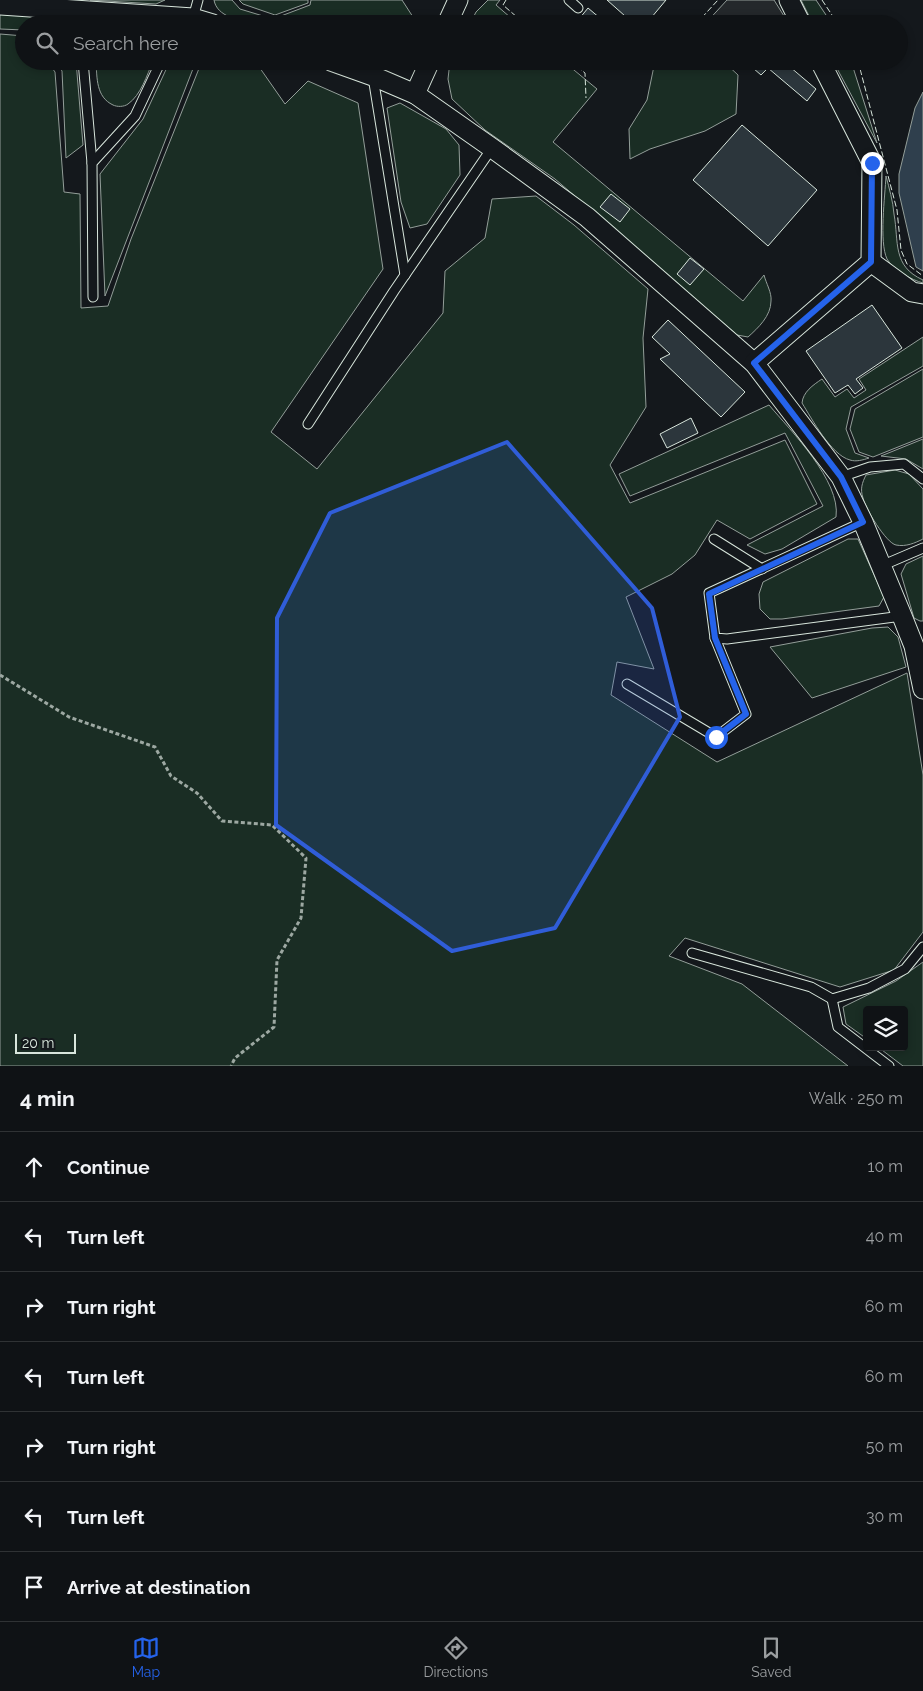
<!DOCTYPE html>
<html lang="en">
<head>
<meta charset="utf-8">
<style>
	:root { --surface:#0f1215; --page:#1d2022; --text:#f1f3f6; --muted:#9b9ea0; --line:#2f3234; --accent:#2563eb }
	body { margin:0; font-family:Raleway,sans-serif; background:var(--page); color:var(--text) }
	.controls { position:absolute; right:15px; bottom:15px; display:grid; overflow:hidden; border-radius:5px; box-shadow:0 2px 8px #0003 }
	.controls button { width:45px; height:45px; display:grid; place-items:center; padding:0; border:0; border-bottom:1px solid var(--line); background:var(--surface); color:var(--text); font:25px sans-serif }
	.scale { position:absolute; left:15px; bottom:12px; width:61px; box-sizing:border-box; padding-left:5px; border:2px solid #d8e6dc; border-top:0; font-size:14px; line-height:18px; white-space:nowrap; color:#d8e6dc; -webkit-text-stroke:4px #14181c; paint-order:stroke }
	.stop { position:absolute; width:15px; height:15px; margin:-11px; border:4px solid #2563eb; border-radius:50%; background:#fff }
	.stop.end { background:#2563eb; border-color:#fff; box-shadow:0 1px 5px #0008 }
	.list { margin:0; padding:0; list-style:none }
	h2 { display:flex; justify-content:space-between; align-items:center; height:65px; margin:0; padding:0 20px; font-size:21px }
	h2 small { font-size:16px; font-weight:400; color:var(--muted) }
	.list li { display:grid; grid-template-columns:32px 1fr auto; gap:15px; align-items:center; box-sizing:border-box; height:70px; padding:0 20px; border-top:1px solid var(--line) }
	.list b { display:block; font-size:19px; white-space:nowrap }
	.list em { font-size:16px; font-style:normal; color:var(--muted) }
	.icon { flex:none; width:28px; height:28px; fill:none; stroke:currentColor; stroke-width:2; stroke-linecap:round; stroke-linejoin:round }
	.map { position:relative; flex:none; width:923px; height:1066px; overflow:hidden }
	.search { position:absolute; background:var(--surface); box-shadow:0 2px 8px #0003; left:15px; right:15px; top:15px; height:55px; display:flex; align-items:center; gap:12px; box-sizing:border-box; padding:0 18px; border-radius:28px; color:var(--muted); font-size:19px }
	.sheet { height:555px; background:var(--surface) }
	nav { display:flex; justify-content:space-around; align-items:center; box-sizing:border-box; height:70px; border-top:1px solid var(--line); background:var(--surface); font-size:14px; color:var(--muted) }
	nav a { display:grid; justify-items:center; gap:2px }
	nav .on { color:var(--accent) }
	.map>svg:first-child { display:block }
	.green { fill:#1a2d24; stroke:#939e99 }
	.parking { fill:#24282b; stroke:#939e99 }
	.water { fill:#2f3f4d; stroke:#939e99 }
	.building { fill:#2c363c; stroke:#d8e6dc }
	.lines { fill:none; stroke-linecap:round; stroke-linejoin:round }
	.service-casing { stroke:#d8e6dc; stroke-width:11 }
	.minor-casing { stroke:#d8e6dc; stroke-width:21 }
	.path { stroke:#9da8a2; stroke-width:3; stroke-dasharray:4 2.5; stroke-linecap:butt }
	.service { stroke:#14181c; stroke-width:9 }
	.minor { stroke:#14181c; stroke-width:19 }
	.fence { stroke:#d8e6dc; stroke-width:1; stroke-dasharray:6 2.5; stroke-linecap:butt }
	.route { stroke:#2563eb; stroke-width:6 }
	.marked { fill:#305dd8; fill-opacity:0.2; stroke:#305dd8; stroke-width:4; stroke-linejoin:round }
</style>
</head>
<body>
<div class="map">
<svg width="923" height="1066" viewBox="0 0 923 1066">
	<rect width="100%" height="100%" fill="#14181c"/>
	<!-- green -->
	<g class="green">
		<path d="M90,0H165L156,4Z"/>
		<path d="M214,0H232L240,9L273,19L310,5L311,0H402L413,17L416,24H254C239,20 217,17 214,0Z"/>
		<path d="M239,0H308V3L275,15L243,4Z"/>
		<path d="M488,0H500L496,5L518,24H470L476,12Z"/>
		<path d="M801,0H816L832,24H813Z"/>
		<path d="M0,14L53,18L58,24H24V30L0,29Z"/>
		<path d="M0,34L24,36V61H47L55,72L64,192L80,194L81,308L108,306L131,239L202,61H255L285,104L308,81L358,103L383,269L271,432L317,469L443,313L445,271L485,238L492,199L536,196L574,225L648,289L643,338L646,407L610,465L630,503L785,440L817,504L750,539L717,520L695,555L672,574L626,597L654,669L617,662L611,695L717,762L907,673L923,775V932L894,970L840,987L685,938L669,956L742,984L848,1066H0Z"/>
		<path d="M55,61H76L83,145L66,158L62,71Z"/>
		<path d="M96,61H153C147,75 141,95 128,104C124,107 117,107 113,105C96,97 97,78 96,61Z"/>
		<path d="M170,61H196L105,296L100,174L143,119Z"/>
		<path d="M356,61H410L378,70Z"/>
		<path d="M450,61H563L597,89L553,142L743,301L764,275C766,283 772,293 771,301C771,316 758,328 748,337L737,335L555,179L485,130L452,99L448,79Z"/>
		<path d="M655,61H723L738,75L736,114L705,131L650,149L630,159L629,129L647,100Z"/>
		<path d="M833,61H851L877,143Z"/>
		<path d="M400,103L446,129L459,145L460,175L427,224L410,228L401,202L387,108Z"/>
		<path d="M886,176C889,188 893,201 894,214C899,242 892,266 923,280V283C912,280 893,270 887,259C879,242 885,196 886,176Z"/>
		<path d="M923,337V366L851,407L846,429L855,453L869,458C863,460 856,462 850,460C831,455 812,419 802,403C803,392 813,385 822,379L835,397L847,389L854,398L866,390L859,379Z"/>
		<path d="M923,369V437L873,457L859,452L850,429L855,409Z"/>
		<path d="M769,405C791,431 841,481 836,517L782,549L765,554L747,545L823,506L785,433L630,496L619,474Z"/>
		<path d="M923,439V469L906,459L881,456Z"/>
		<path d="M895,470L909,474L923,489V539C915,543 906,547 896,545C886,543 865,508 863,498C860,489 862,483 866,475Z"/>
		<path d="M848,539H858L884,597L879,606L782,619H770L760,609L759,594L763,582Z"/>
		<path d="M923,556V621H920L914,618L901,574L906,564Z"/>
		<path d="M888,627L898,637L906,667L812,698L770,647L872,628Z"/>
		<path d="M923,962V1066H903L878,1047H904V1010H867V1039L846,1024L843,1007L896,981Z"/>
	</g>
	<!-- parking -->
	<path class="parking" d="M727,0H774L789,24H705Z"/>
	<!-- water -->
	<path class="water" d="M923,92V271L916,267L899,193V174L915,108Z"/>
	<!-- building -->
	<g class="building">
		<path d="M607,0H666L646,24H634Z"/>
		<path d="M588,8L607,24H575Z"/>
		<path d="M745,61H756L762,67L767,61H783L816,89L807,101L768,68L761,75Z"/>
		<path d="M742,125L817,190L768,246L693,180Z"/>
		<path d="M611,194L630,209L620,222L600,207Z"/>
		<path d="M690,258L704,269L690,285L677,274Z"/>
		<path d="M872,305L902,348L856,379L863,388L855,394L848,385L835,393L806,351Z"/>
		<path d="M668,320L745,392L721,417L660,359L670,354L652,337Z"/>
		<path d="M691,418L698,433L667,448L660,434Z"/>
	</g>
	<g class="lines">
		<!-- service casing -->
		<g class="service-casing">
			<g id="service">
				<path d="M569,0L578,8"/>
				<path d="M78,11L79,24"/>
				<path d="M193,18L198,0"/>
				<path d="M83,61L92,163"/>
				<path d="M373,77L405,275"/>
				<path d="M93,297L92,163L135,116L161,61"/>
				<path d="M308,424L394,291L492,148"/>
				<path d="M841,477L870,467L904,464L923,479"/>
				<path d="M863,522L709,593L715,638L727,639L902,616"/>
				<path d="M714,539L762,569"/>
				<path d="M881,566L923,548"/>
				<path d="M627,684L716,737L746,714L715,638"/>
				<path d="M692,953L811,987L832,999L869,988L905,969L923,947"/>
				<path d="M832,999L838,1027L889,1066"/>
			</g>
		</g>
		<!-- minor casing -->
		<g class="minor-casing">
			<g id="minor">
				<path d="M789,0L801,24"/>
				<path d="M0,5L193,18L213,24"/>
				<path d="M447,24L458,0"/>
				<path d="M331,61L373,76L415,94L492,148L587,217L754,363L841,477L863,522L902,616L914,646L923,689"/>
				<path d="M415,94L430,61"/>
				<path d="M871,262L912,292L923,294"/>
				<path d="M754,363L871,262L872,163L820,61"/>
			</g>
		</g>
		<!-- path -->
		<path class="path" d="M0,675L69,717L155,747L171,776L197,793L222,821L272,825L306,858L301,918L277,960L274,1027L235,1058L231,1066"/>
		<!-- service -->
		<use href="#service" class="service"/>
		<!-- minor -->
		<use href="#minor" class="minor"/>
		<!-- fence -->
		<g class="fence">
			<path d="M506,0L503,5L525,24"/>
			<path d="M822,0L838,24"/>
			<path d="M696,24L718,0"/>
			<path d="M570,61L585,73L586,98"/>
			<path d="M858,61L897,210L901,250L907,264L923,276"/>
		</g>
	</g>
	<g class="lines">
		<!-- route -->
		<path class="route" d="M716,737L746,714L715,638L709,594L863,522L841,477L754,363L871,262L872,163"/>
	</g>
	<!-- marked area -->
	<path class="marked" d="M507,442L652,608L680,717L555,928L452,951L276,825L277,618L330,513Z"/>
</svg>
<div class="controls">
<button><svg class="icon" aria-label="layers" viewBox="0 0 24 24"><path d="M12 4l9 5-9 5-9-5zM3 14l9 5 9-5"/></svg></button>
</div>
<div class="scale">20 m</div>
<div class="stop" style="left:716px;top:737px"></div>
<div class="stop end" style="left:872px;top:163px"></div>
<div class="search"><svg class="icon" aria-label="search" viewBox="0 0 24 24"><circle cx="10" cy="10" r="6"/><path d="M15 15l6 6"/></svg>Search here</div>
</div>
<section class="sheet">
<h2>4 min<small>Walk · 250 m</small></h2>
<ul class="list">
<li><svg class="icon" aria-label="ahead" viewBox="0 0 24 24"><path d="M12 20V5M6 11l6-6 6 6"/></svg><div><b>Continue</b></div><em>10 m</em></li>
<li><svg class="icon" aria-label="left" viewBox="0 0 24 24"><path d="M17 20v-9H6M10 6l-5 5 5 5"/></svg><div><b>Turn left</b></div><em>40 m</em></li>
<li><svg class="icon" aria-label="right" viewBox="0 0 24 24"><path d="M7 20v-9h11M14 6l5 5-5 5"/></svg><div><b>Turn right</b></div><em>60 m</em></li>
<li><svg class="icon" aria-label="left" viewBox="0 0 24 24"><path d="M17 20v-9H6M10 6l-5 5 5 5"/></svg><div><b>Turn left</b></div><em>60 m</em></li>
<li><svg class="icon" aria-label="right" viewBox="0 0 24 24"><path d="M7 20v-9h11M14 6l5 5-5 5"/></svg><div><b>Turn right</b></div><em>50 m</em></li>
<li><svg class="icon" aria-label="left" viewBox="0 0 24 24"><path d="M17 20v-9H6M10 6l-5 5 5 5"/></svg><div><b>Turn left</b></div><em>30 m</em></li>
<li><svg class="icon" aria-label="arrive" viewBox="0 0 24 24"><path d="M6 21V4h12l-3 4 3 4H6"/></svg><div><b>Arrive at destination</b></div></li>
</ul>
</section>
<nav>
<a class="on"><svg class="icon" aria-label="map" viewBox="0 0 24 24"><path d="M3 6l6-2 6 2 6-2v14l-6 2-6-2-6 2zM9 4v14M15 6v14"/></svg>Map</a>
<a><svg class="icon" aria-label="directions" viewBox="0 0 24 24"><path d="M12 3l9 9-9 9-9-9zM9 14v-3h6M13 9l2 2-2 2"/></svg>Directions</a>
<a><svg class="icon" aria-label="saved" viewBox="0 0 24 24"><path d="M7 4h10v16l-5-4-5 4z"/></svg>Saved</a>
</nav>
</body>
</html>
